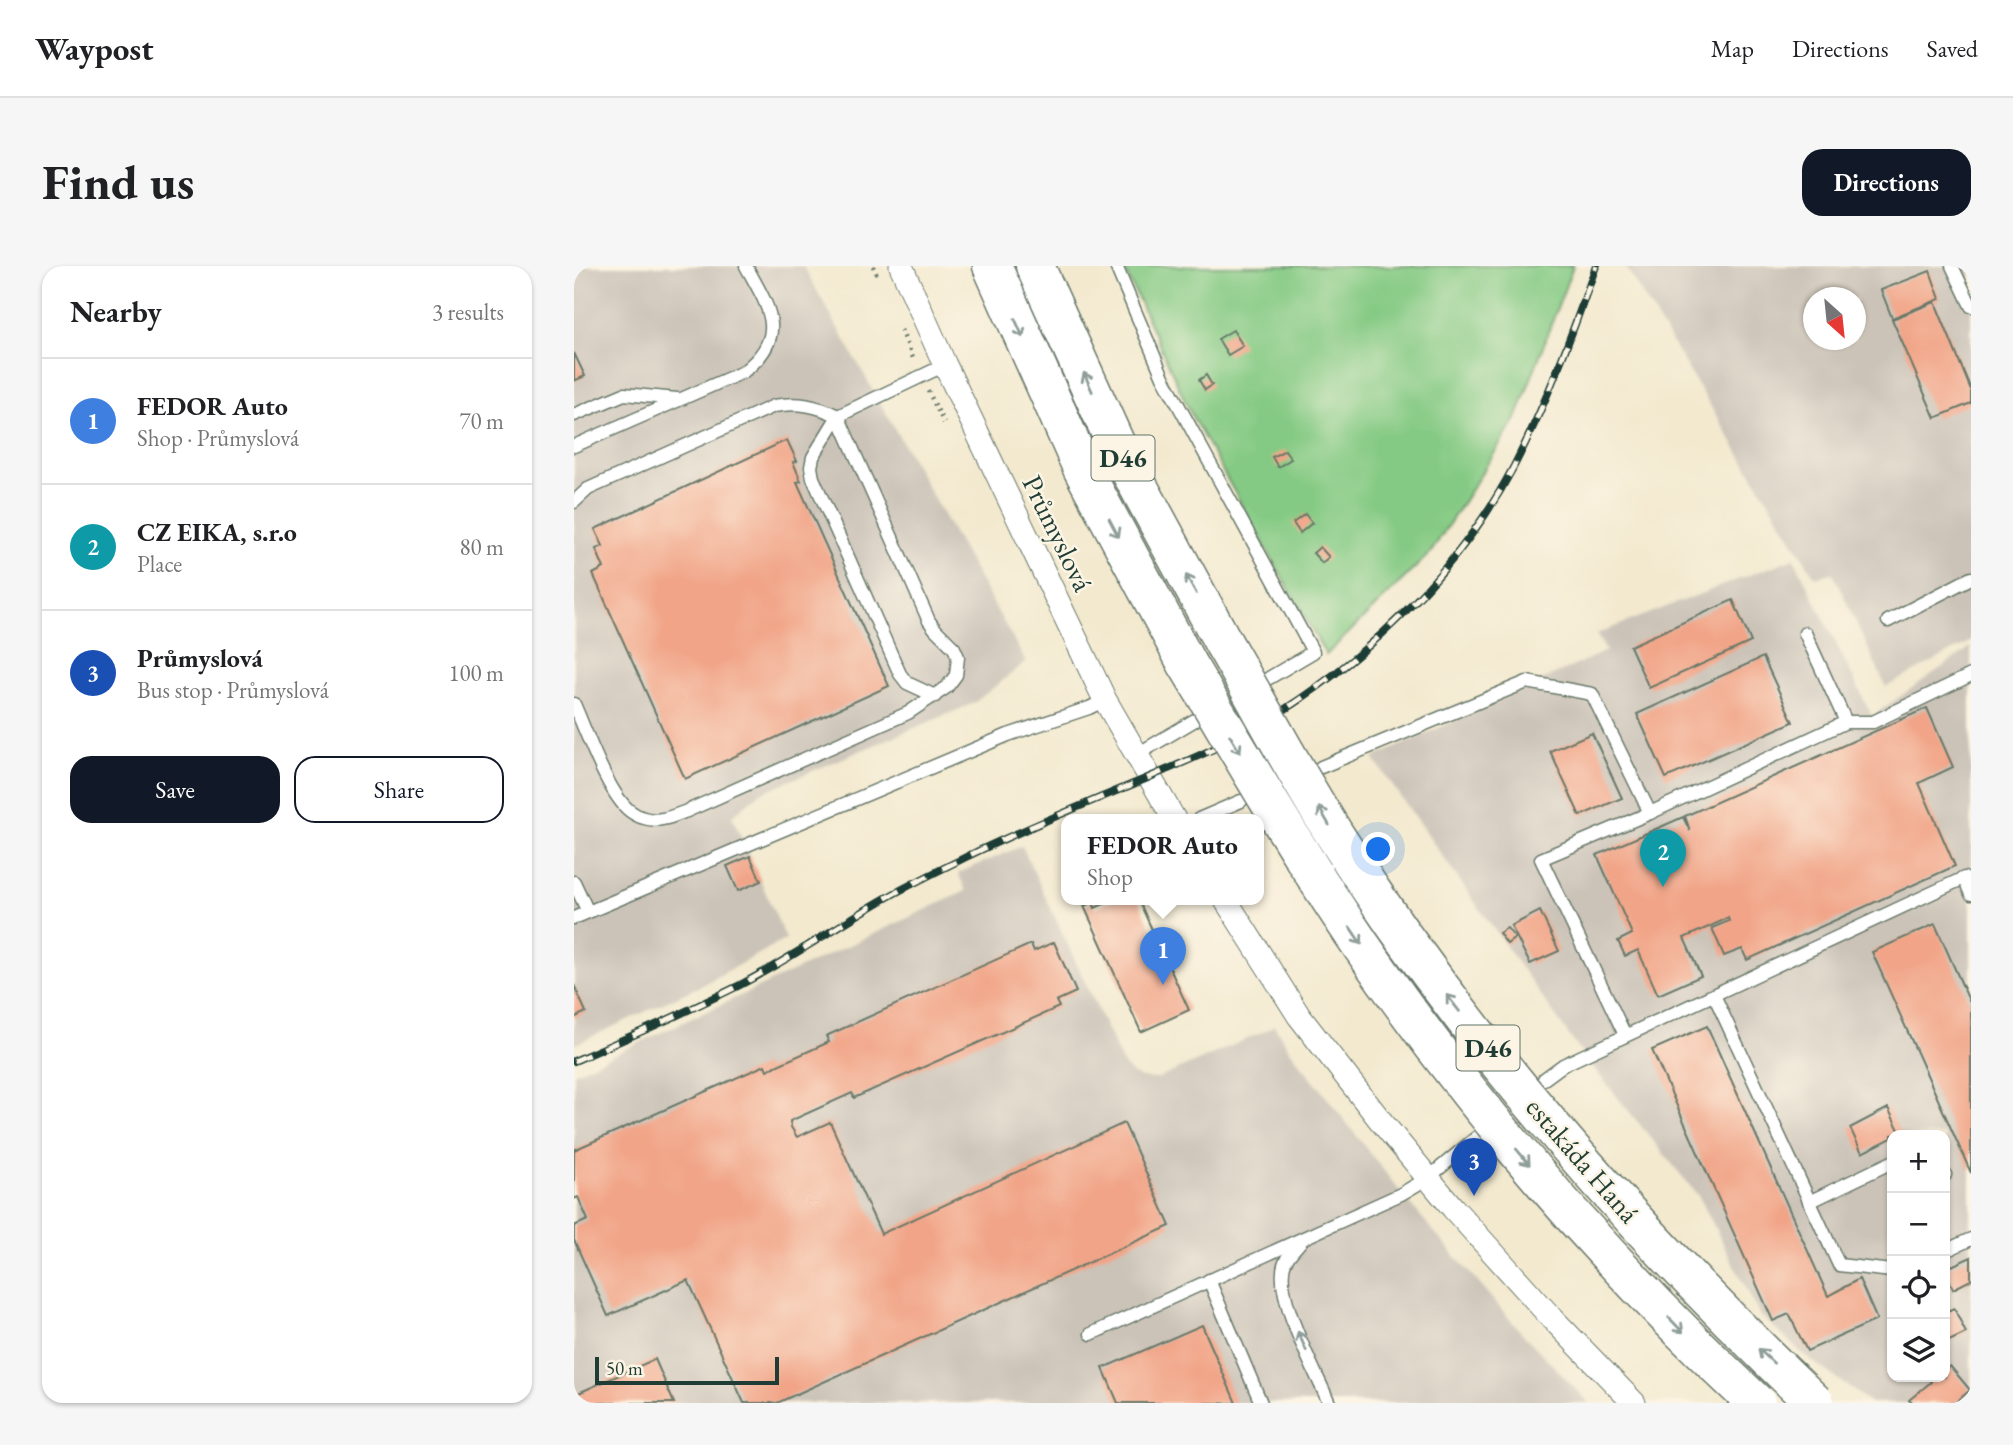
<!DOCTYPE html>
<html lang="en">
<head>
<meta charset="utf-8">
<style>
	:root { --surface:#fff; --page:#f6f6f6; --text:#202124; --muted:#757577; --line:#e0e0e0; --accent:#111827 }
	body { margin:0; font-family:"EB Garamond",serif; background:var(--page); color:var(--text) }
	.controls { position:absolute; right:21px; bottom:21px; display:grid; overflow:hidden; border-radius:14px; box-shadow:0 2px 5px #0004 }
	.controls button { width:63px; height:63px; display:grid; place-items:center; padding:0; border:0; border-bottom:2px solid var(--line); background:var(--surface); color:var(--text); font:35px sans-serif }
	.compass { position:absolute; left:1229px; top:21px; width:63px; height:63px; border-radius:50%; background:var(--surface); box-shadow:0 2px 5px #0004; rotate:153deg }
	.scale { position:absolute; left:21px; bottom:18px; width:184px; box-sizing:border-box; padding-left:7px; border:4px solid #1f3d34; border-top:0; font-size:19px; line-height:24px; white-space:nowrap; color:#1f3d34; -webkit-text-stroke:5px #fcf5e5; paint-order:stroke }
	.you { position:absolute; left:805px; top:584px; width:24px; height:24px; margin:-18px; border:5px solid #fff; border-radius:50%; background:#1a73e8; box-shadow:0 0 0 10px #1a73e833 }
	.badge { display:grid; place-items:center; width:46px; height:46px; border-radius:50%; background:var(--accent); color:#fff; font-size:23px; font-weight:700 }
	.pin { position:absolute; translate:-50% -58px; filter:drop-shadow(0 2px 4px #0008) }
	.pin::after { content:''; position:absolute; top:37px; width:24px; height:21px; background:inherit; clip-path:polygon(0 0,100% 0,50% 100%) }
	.popup { position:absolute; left:487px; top:548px; width:203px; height:91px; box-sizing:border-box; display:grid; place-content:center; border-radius:14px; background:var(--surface); filter:drop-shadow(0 2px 5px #0005); font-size:23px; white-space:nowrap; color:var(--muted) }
	.popup b { font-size:26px; color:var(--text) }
	.popup::after { content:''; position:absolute; left:50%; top:100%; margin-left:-14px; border:14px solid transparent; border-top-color:var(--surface) }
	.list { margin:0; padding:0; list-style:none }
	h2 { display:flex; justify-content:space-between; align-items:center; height:91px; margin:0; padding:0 28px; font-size:30px }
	h2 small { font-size:23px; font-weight:400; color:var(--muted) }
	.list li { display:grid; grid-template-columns:46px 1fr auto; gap:21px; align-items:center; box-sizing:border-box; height:126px; padding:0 28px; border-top:2px solid var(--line) }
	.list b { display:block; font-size:26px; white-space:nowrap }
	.list p { margin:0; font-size:23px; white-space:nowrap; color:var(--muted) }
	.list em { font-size:23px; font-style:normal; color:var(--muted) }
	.actions { display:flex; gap:14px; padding:21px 28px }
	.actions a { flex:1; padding:16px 0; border:2px solid var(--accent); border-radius:21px; text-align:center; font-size:24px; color:var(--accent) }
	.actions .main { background:var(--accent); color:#fff }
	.icon { flex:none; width:38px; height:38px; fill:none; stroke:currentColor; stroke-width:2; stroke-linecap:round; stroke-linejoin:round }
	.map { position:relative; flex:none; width:1397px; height:1137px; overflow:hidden; border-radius:21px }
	header { display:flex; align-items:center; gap:42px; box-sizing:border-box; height:98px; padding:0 35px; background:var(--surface); border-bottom:2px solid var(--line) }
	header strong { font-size:33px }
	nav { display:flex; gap:38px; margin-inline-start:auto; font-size:24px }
	.intro { display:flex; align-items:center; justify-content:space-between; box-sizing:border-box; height:168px; padding:0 42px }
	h1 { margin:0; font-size:49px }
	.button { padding:18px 32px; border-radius:21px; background:var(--accent); color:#fff; font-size:24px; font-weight:700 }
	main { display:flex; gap:42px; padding:0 42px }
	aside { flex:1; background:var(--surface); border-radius:21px; box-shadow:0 2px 5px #0004 }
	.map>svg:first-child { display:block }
	.industrial { fill:#cbc3b8; fill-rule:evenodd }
	.green { fill:#85ca84; stroke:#52845c; stroke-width:2 }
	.building { fill:#f1a487 }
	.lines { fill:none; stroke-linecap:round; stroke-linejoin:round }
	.lane-casing { stroke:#69796a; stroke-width:15 }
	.street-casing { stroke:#69796a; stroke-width:25 }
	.highway-casing { stroke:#69796a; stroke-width:41 }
	.path { stroke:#69796a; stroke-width:4.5; stroke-dasharray:2 5; stroke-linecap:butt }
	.lane { stroke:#fff; stroke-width:12 }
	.street { stroke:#fff; stroke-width:23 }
	.highway { stroke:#fff; stroke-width:38 }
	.rail-casing { stroke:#1f3d34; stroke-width:8 }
	.rail { stroke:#fcf5e5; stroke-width:5; stroke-dasharray:16; stroke-linecap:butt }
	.highway-bridge-casing { stroke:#69796a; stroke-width:41; stroke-linecap:butt }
	.highway-bridge { stroke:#fff; stroke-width:38 }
	.oneway { stroke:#8f9e9a }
	.labels { text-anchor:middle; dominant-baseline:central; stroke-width:5; stroke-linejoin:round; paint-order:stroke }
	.shield { fill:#fcf5e5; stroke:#617469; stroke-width:2 }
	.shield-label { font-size:26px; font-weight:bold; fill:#1f3d34 }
	.street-label { font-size:28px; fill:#1f3d34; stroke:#fcf5e5 }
</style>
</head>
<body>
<header>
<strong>Waypost</strong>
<nav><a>Map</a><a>Directions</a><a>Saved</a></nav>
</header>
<div class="intro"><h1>Find us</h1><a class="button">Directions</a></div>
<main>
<aside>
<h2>Nearby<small>3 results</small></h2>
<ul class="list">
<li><span class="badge" style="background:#3f7fe0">1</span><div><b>FEDOR Auto</b><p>Shop · Průmyslová</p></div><em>70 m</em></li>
<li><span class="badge" style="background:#0f9aa8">2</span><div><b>CZ EIKA, s.r.o</b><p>Place</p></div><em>80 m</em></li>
<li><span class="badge" style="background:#1a4fb4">3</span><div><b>Průmyslová</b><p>Bus stop · Průmyslová</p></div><em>100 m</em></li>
</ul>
<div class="actions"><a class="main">Save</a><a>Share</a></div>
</aside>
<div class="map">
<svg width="1397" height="1137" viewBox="0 0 1397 1137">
	<rect width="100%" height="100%" fill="#fcf5e5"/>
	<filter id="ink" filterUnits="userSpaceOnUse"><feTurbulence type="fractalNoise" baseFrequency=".0143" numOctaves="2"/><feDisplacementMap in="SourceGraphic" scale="14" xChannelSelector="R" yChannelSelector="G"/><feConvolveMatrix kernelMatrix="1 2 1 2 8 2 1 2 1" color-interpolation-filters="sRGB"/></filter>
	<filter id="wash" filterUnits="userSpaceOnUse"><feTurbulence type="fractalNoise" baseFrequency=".00686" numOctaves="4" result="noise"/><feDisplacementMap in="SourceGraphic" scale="28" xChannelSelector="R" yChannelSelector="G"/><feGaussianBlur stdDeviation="1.57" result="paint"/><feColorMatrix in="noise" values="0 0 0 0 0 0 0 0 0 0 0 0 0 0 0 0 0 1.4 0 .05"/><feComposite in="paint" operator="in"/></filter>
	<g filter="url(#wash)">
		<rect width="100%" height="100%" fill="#f3e9cf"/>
		<!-- industrial -->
		<g class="industrial">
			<path d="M0,0H229L452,396L400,437L186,527L158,550L212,673L126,720L0,779Z"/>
			<path d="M1051,0H1397V375L1312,421L1259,307L1241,311ZM1240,32H1282V74H1240Z"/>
			<path d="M1220,292L1298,450L1397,381V1137H1297L1231,1090L1186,1049L1125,931L1009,789L799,492L1032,385L1022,368ZM1318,869H1371V1111H1318Z"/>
			<path d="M448,580L548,796L558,808L568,812L583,813L691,765L700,759L715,783L831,932L946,1065L1015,1137H0V807L392,625L384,607Z"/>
		</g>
		<!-- green -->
		<path class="green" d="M549,0H999L942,153L857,286L752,389L620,154Z"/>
		<g id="blocks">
			<!-- building -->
			<g class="building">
				<path d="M1356,5L1366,33L1318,52L1307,24Z"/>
				<path d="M1361,36L1397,124V137L1361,152L1318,53Z"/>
				<path d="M659,64L669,80L654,89L644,73Z"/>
				<path d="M0,87L11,110L0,115Z"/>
				<path d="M632,109L638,119L631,124L625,114Z"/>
				<path d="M213,174L223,195L219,196L227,215L223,216L315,420L111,513L19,308L30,302L22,283L29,280L21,263Z"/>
				<path d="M711,184L717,193L704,201L698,191Z"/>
				<path d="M731,248L738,257L726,267L719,257Z"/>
				<path d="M746,281L755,291L748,297L739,287Z"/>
				<path d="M1159,334L1177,376L1075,422L1056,380Z"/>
				<path d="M1189,391L1219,456L1092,512L1063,448Z"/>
				<path d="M1353,442L1379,501L1345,517L1381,600L1173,694L1168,683L1150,690L1138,662L1155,655L1154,652L1110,672L1127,710L1084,729L1064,684L1051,690L1044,675L1058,668L1023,589L1109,551L1116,565L1111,550Z"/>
				<path d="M1018,467L1048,532L1006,550L976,485Z"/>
				<path d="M176,590L187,615L164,625L153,600Z"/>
				<path d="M541,633H564L615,744L567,766L510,640L519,636L521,642Z"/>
				<path d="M966,645L985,685L956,698L937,660Z"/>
				<path d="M1361,658L1397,739V907L1298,686Z"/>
				<path d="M933,662L941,672L933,678L925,667Z"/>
				<path d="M480,676L502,726L482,735L485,741L280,832L278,827L216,855L217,861L223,871L256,856L307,968L550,857L596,960L203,1137H170L114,1014L34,1050L0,974V960L14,954L4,931L0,933V884L191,799L193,804L255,776L252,770L457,678L460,685Z"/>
				<path d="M0,719L12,746L0,752Z"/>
				<path d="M1133,760L1254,1030L1285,1013L1303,1054L1233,1085L1215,1048L1199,1055L1078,784Z"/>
				<path d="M1314,842L1327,868L1318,869V872L1288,887L1276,862Z"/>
				<path d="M1397,991V1014L1379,1023L1371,1003Z"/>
				<path d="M1380,1042L1392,1067L1371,1077V1046Z"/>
				<path d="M628,1059L662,1137H544L529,1102Z"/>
				<path d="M81,1093L100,1137H0V1129Z"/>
				<path d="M1376,1100L1396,1124L1381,1137H1338L1335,1134L1357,1116L1352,1111H1371V1104Z"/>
			</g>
		</g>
	</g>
	<g filter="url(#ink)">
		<use href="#blocks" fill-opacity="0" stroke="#69796a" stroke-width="2"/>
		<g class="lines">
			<!-- lane casing -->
			<g class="lane-casing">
				<g id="lane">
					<path d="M542,0L589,111L739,386L695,412"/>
					<path d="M1378,0L1397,40"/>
					<path d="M0,149L50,128L103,133"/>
					<path d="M0,180L169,106C216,70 195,42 172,0"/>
					<path d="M0,236L14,223L200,140C224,136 242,139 264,150L355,355L361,363L380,382L384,391L382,409L373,421L334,447L113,545C99,550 85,557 70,552C66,551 60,548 56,545C34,528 12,465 0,438"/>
					<path d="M1314,355L1397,312"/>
					<path d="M361,430L333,417L326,408L239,212L237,201L239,191L264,150L371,99"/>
					<path d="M1272,456H1299L1397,409"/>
					<path d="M562,489L621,454"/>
					<path d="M747,501L953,416L1018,428L1076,547L967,593L1051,769"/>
					<path d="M1076,547L1272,456L1231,367"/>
					<path d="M625,553L667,535"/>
					<path d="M0,616L14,646"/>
					<path d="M0,652L434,469L515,442L531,434"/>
					<path d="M1140,729L1265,999L1318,1005"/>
					<path d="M970,813L989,799L1390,612L1397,628"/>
					<path d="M1371,908V909"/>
					<path d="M1235,936L1318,896"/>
					<path d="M728,974C723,980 715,988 711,996C698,1027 742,1106 755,1137"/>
					<path d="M1371,985L1397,973"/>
					<path d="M635,1014L687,1137"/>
					<path d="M517,1068L827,928L854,912L903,871"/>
				</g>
			</g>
			<!-- street casing -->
			<g class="street-casing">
				<g id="street">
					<path d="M327,0L371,99L531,434L600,553"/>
					<path d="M651,633L725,750L806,854L879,942L974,1048L1060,1137"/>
				</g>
			</g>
			<!-- highway casing -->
			<g class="highway-casing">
				<g id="highway">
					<path d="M418,0L508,202L613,398"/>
					<path d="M461,0L543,181L650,378"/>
				</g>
			</g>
			<!-- path -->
			<g class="path">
				<path d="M299,0L304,11"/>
				<path d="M327,64L340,94"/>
				<path d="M354,125L370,157"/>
			</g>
			<!-- lane -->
			<use href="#lane" class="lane"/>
			<!-- street -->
			<use href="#street" class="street"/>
			<!-- highway -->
			<use href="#highway" class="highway"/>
			<!-- rail casing -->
			<g class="rail-casing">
				<path id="rail" d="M0,795C56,771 112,746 166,719C216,693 263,660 312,632C337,618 364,605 390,592C451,562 514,537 576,511C610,496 643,483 675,465C781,405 883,309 940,200C973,136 998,68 1022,0"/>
			</g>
			<!-- rail -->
			<use href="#rail" class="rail"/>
			<!-- highway-bridge casing -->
			<g class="highway-bridge-casing">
				<g id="highway-bridge">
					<path d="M650,378C688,443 723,511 764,574C897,782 1063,968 1241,1137"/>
					<path d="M613,398C680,510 745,624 822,729C928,876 1049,1013 1182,1137"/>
				</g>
			</g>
			<!-- highway-bridge -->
			<use href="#highway-bridge" class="highway-bridge"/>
		</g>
		<!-- one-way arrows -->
		<defs><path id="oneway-shaft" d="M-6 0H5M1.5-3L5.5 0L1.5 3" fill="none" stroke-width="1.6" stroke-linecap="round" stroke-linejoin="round" transform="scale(1.75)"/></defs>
		<g class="oneway">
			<use href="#oneway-shaft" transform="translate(445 62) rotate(66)"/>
			<use href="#oneway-shaft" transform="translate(514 116) rotate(-114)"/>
			<use href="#oneway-shaft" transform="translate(540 262) rotate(62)"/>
			<use href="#oneway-shaft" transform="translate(617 318) rotate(-119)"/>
			<use href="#oneway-shaft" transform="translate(661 478) rotate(59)"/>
			<use href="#oneway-shaft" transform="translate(750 550) rotate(-120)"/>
			<use href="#oneway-shaft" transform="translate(782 670) rotate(56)"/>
			<use href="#oneway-shaft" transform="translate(879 737) rotate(-128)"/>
			<use href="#oneway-shaft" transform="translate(949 891) rotate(50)"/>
			<use href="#oneway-shaft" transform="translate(1102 1059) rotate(46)"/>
			<use href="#oneway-shaft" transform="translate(728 1075) rotate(-114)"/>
			<use href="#oneway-shaft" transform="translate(1192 1090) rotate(-137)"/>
		</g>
	</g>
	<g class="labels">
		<!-- shield labels -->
		<g class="shield">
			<rect x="517.5" y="169.5" width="63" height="45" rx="5"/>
			<rect x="882.5" y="759.5" width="63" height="45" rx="5"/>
		</g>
		<g class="shield-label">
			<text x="549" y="192">D46</text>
			<text x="914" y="782">D46</text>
		</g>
		<!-- street labels -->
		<g class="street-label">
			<text transform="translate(484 267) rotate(64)">Průmyslová</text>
			<text transform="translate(1009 894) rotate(49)">estakáda Haná</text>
		</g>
	</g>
</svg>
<div class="controls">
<button>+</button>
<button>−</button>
<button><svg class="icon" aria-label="locate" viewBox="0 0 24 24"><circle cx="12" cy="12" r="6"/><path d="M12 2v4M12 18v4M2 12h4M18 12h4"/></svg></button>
<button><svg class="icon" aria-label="layers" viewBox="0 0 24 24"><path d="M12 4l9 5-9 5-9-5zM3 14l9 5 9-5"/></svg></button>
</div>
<svg class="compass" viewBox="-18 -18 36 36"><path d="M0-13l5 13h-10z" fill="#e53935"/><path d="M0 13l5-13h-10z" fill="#757577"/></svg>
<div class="scale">50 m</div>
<div class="you"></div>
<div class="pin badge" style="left:589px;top:719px;background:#3f7fe0">1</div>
<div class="popup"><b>FEDOR Auto</b>Shop</div>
<div class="pin badge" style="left:1089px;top:621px;background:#0f9aa8">2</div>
<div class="pin badge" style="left:900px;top:930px;background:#1a4fb4">3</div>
</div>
</main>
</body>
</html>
